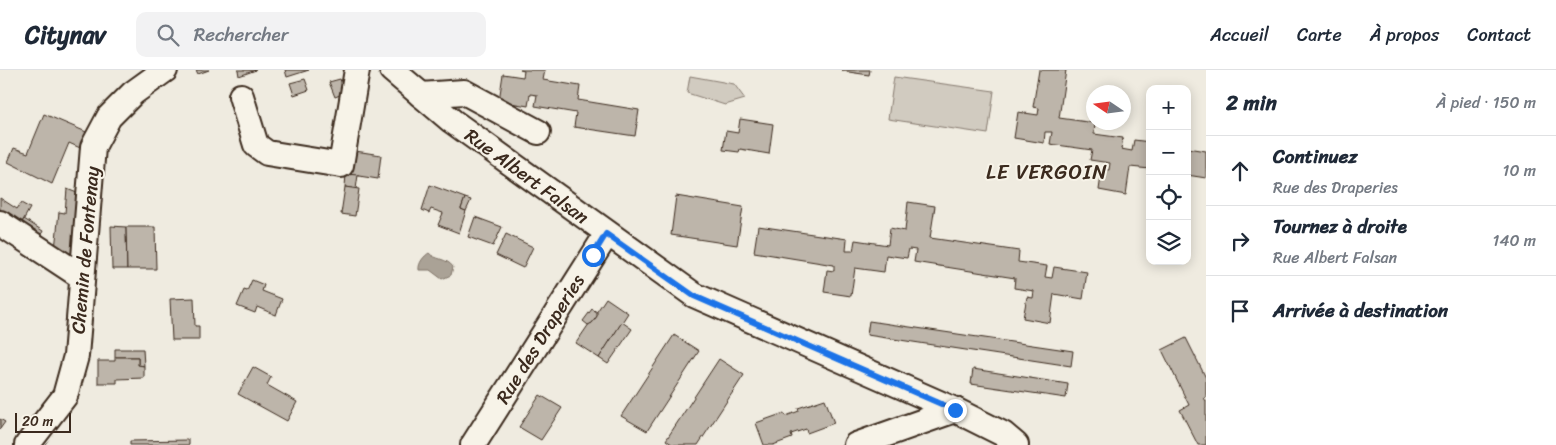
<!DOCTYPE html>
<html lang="fr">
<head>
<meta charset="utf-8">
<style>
	:root { --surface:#fff; --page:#f2f2f3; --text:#1f2937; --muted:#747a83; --line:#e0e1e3 }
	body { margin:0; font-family:Sriracha,sans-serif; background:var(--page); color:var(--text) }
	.controls { position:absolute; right:15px; top:15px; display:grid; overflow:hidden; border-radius:10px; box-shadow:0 2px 12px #0003 }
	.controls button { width:45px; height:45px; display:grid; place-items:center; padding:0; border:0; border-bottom:1px solid var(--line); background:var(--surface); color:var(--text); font:25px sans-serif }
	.compass { position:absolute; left:1086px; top:15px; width:45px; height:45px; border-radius:50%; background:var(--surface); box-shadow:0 2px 12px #0003; rotate:283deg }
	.scale { position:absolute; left:15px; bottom:12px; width:56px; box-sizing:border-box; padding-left:5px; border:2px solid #3b2a1e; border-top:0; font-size:14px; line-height:18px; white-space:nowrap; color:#3b2a1e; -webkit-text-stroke:4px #f7f3e8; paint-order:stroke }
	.stop { position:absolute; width:15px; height:15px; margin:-11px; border:4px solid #1a73e8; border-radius:50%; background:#fff }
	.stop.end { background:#1a73e8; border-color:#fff; box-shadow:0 1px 5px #0008 }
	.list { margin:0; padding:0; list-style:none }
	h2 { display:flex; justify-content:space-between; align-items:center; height:65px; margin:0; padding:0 20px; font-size:21px }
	h2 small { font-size:16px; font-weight:400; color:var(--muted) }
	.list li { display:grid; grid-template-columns:32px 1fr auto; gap:15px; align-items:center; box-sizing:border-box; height:70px; padding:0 20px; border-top:1px solid var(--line) }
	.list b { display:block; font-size:19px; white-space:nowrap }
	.list p { margin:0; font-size:16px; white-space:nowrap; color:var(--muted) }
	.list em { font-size:16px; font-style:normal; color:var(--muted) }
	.icon { flex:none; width:28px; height:28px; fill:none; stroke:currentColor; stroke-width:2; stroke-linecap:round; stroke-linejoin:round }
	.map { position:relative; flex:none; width:1206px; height:375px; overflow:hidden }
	header { display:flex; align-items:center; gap:30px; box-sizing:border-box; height:70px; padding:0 25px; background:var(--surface); border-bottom:1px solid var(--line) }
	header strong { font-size:24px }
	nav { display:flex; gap:28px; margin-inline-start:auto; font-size:18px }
	.search { width:350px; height:45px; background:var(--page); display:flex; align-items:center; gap:12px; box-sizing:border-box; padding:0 18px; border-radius:10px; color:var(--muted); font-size:19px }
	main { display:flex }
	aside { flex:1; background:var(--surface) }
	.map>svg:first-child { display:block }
	.green { fill:#d1cbc0; stroke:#867a6f }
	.water { fill:#aaa296; stroke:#7e7266 }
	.building { fill:#bdb5aa; stroke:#3b2a1e }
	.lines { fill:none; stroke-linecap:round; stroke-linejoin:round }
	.minor-casing { stroke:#3b2a1e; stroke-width:28 }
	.minor { stroke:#f7f3e8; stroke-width:24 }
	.route { stroke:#1a73e8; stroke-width:6 }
	.labels { text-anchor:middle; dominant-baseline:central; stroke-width:4; stroke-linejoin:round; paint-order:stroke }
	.street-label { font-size:19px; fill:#3b2a1e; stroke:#f7f3e8 }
	.quarter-label { font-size:21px; letter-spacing:1px; fill:#3b2a1e; stroke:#f7f3e8 }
</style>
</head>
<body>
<header>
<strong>Citynav</strong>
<div class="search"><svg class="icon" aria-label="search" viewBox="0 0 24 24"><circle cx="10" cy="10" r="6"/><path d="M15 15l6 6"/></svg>Rechercher</div>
<nav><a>Accueil</a><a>Carte</a><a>À propos</a><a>Contact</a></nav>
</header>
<main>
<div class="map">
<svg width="1206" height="375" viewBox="0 0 1206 375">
	<rect width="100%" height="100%" fill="#efebe0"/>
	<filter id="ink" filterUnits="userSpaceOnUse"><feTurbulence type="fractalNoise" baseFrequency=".02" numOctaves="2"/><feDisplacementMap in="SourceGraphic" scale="10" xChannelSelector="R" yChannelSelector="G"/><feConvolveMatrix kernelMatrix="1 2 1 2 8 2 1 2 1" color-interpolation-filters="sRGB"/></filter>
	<g filter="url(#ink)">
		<!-- green -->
		<g class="green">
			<path d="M690,6L734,14L745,29L725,35L687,23Z"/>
			<path d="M894,7L994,21L988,64L888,49Z"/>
		</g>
		<!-- water -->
		<path class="water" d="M429,183C435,190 447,188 453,197L451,205L442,209L430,200H419C418,193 424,186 429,183Z"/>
		<!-- building -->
		<g class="building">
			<path d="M196,0H209L198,4Z"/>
			<path d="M238,0H256L239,6Z"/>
			<path d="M285,0H309L287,7Z"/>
			<path d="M520,0H545L543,10L580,16L578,30L639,40L635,66L574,57L576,43L535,36L537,25L530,24L528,36L499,31L503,4L523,7L524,1Z"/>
			<path d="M843,0H870L869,5L842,1Z"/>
			<path d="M1039,0H1066L1059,48L1095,53L1094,64L1123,68L1121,79L1132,81L1134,70L1150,72V99L1130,97L1126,125L1099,120L1102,99L1109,100L1110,93L1090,90L1092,80L1050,74L1052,62H1045L1044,73L1014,68L1018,42L1038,45L1039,38L1033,37Z"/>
			<path d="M305,9L309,20L294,25L290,13Z"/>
			<path d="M340,9L345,23L335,27L329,12Z"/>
			<path d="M44,44L91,64L87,81L69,73L52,114L8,92L14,78L28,83Z"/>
			<path d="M740,49L773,54L769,84L740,79L739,82L723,80L726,61L738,63Z"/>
			<path d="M1187,78L1206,81V108L1187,105Z"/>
			<path d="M349,80L381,85L378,109L346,104Z"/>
			<path d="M346,104L358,105L356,119L345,117Z"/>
			<path d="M430,115L465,128L461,139L466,141L459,163L438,155L443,143L431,139L429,143L422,140Z"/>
			<path d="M345,117L359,119L355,146L341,144Z"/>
			<path d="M67,119L82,125L75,192L55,179L59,142L65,143Z"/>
			<path d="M676,126L743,137L737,175L671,165Z"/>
			<path d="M0,128L17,139L21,133L30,138L20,156L0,143Z"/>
			<path d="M465,128L471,130L466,141L461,139Z"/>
			<path d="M908,132L935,136L930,168L1019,181L1018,192L1047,196L1045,207L1052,208L1054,197L1087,202L1083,229L1054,224L1050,253L1023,248L1027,227L1033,228L1034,221L1014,218L1015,208L914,192L916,180L909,179L907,188L886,185L884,202L855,198L851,226L824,222L827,200L834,201V195L754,182L758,156L847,169L846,181H853L855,170L888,175L890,158L905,161Z"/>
			<path d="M475,147L502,157L493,176L468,167Z"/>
			<path d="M24,149L43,161L39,169L20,156Z"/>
			<path d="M111,156L126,157L127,199H112Z"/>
			<path d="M126,157H155L156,199H127Z"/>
			<path d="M506,164L533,177L523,198L496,185Z"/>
			<path d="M252,210L264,215L262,221L282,229L276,245L257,237L255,243L237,236L244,220L247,221Z"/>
			<path d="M194,228L195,256H199V270H172L170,229Z"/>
			<path d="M606,228L628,243L599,288L576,273L589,254L592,253L597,246L596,243Z"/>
			<path d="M592,239L597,242V246L592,253L588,255L583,251Z"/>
			<path d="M869,251L1073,281L1071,296L867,265Z"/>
			<path d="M622,252L632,259L608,294L599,288Z"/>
			<path d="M674,265L699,281L647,361L621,346Z"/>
			<path d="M1186,268L1206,308V327L1204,328L1206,331V375H1198L1180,340L1189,335L1162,280Z"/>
			<path d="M115,279H143L144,296L138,295V287H115Z"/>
			<path d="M115,287H138V295L144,296V308L117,309V313H98V291H115Z"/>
			<path d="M719,289L744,305L698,375H673L666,370Z"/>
			<path d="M253,297L271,307L267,315L297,332L287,351L238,324Z"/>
			<path d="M973,299L1068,314L1066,328L971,314Z"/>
			<path d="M540,325L562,338L541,370L519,357Z"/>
			<path d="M825,329L834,353L807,363L806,359L791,364L792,368L773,375H764L756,353L784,343L786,346L799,341L798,338Z"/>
			<path d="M0,349L5,352L0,359Z"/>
			<path d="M189,370V375H130V371Z"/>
		</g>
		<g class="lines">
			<!-- minor casing -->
			<g class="minor-casing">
				<g id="minor">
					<path d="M392,0L452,51L694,225L955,340L1003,364L1016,375"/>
					<path d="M421,25L464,22L538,62"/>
					<path d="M241,26L256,75L267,83L341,95L357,0"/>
					<path d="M0,153L82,207"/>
					<path d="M27,375L65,326L76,286L93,77L109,47L133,23L165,0"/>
					<path d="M473,375L607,164"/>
					<path d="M856,375L955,340"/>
				</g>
			</g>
			<!-- minor -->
			<use href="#minor" class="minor"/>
		</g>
	</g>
	<g class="lines" filter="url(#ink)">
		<!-- route -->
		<path class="route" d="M593,185L606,164L694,226L955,340"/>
	</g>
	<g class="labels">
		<!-- street labels -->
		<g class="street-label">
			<text transform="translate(527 106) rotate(36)">Rue Albert Falsan</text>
			<text transform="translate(85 180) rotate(-85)">Chemin de Fontenay</text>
			<text transform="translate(540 269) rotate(-58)">Rue des Draperies</text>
		</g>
		<!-- quarter labels -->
		<g class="quarter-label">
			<text x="1047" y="102">LE VERGOIN</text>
		</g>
	</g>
</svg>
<div class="controls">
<button>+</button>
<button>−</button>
<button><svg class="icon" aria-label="locate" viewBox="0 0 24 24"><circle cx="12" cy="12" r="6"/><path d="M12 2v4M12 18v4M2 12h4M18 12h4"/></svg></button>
<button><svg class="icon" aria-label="layers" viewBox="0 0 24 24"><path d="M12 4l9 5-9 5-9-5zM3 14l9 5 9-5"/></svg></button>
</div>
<svg class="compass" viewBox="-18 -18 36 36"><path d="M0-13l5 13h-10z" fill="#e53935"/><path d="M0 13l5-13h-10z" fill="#747a83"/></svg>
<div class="scale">20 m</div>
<div class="stop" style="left:593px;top:185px"></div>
<div class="stop end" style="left:955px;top:340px"></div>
</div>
<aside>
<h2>2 min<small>À pied · 150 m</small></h2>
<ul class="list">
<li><svg class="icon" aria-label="ahead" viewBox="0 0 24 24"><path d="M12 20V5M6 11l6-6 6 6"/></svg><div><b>Continuez</b><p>Rue des Draperies</p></div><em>10 m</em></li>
<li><svg class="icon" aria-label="right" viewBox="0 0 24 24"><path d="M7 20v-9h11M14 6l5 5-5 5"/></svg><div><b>Tournez à droite</b><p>Rue Albert Falsan</p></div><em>140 m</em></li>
<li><svg class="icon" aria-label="arrive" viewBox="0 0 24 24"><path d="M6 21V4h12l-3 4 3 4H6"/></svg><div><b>Arrivée à destination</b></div></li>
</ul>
</aside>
</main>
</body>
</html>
